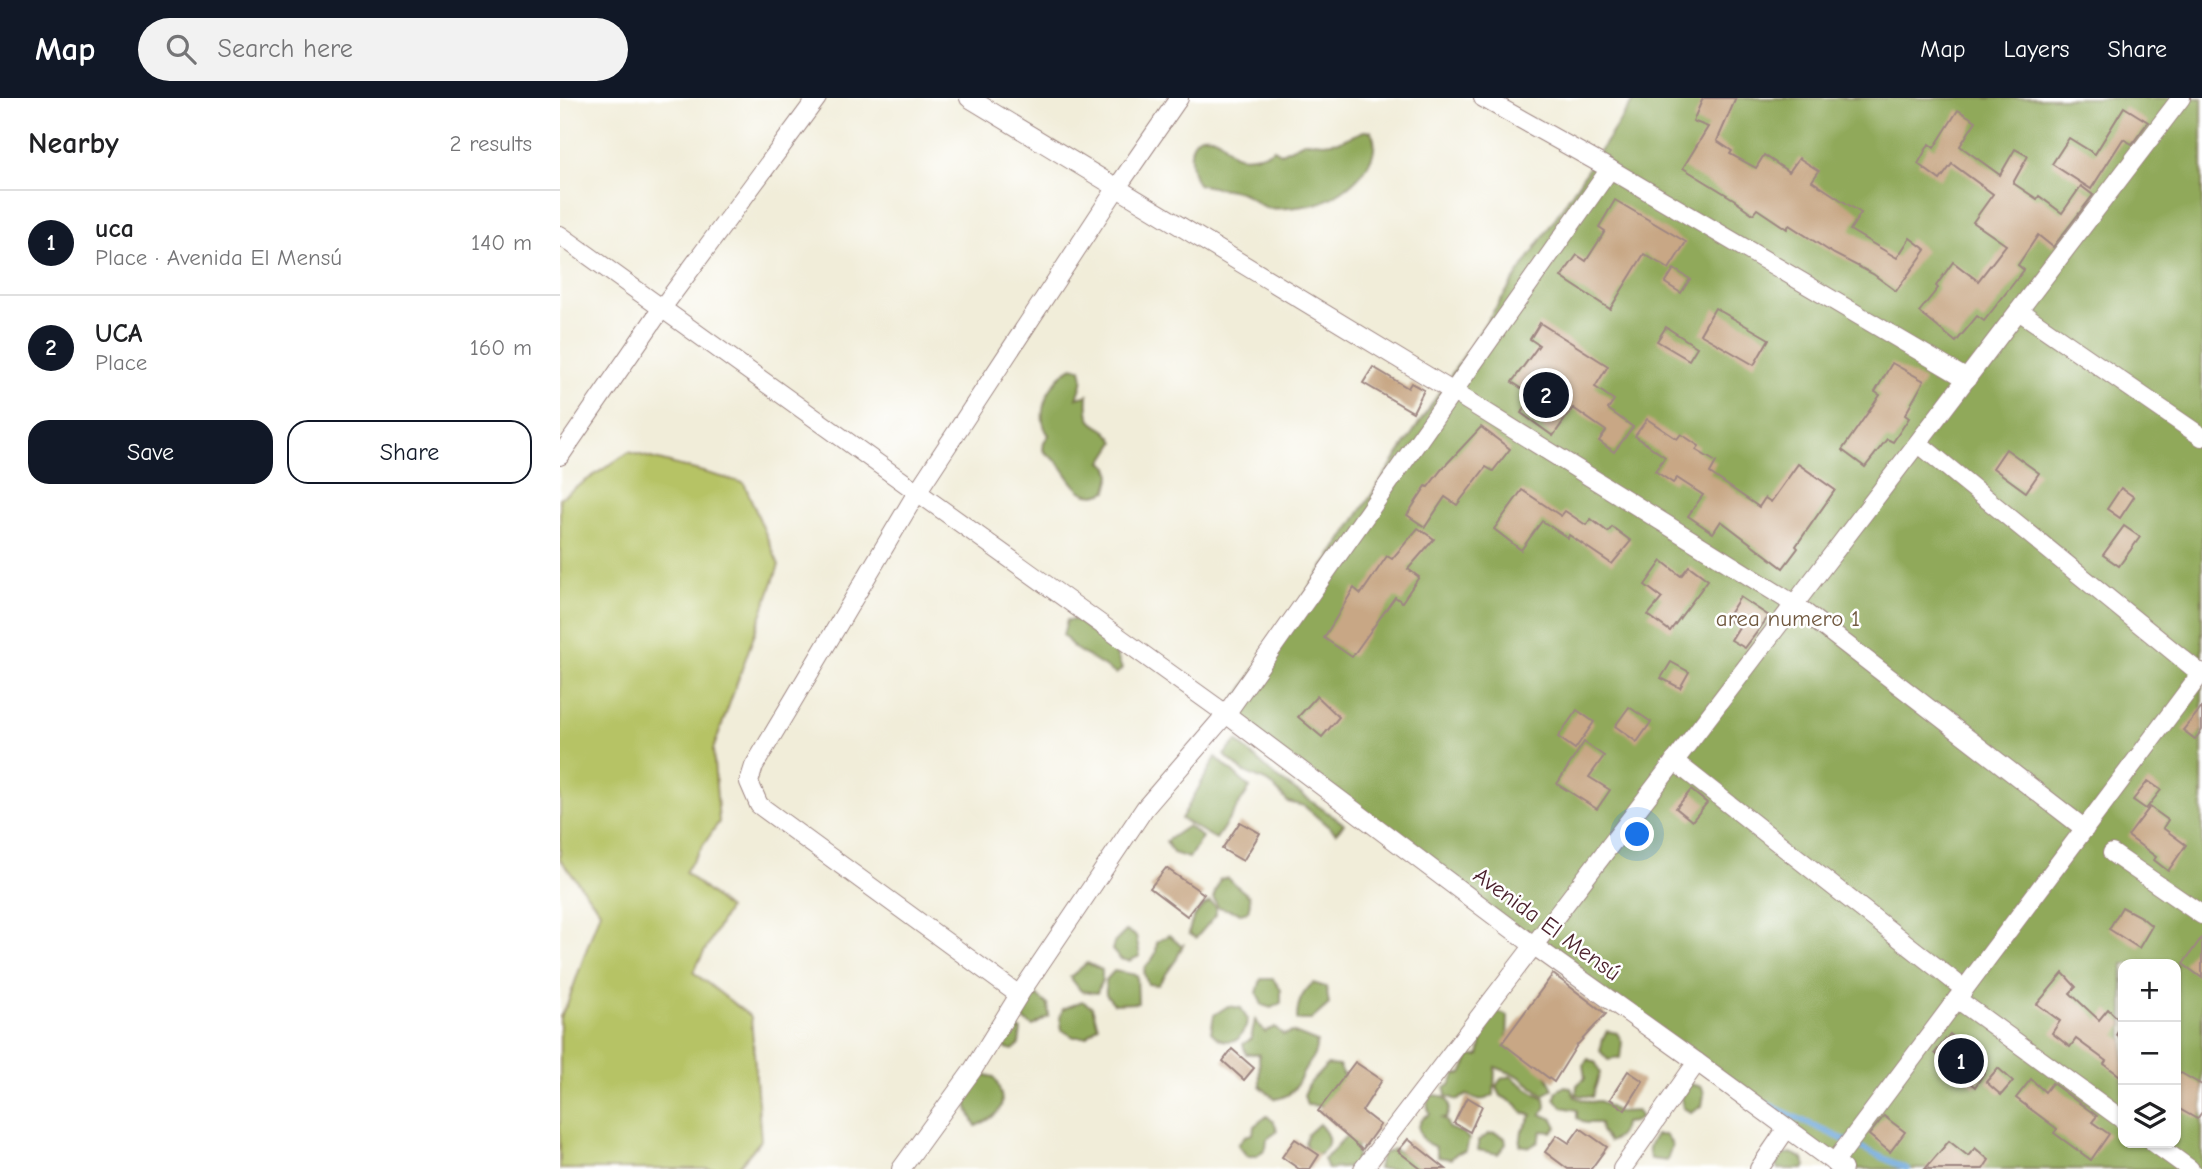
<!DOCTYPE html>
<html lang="en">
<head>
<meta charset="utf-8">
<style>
	:root { --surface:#fff; --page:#f2f2f2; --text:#202124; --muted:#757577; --line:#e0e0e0; --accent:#111827 }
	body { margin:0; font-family:"Comic Neue",sans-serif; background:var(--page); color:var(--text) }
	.controls { position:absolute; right:21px; bottom:21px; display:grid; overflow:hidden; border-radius:14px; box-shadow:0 2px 5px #0004 }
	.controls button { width:63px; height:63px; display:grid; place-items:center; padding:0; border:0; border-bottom:2px solid var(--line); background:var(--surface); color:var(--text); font:35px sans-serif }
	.you { position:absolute; left:1078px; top:737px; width:24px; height:24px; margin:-18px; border:5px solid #fff; border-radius:50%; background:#1a73e8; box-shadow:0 0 0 10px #1a73e833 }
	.badge { display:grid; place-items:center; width:46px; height:46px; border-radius:50%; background:var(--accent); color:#fff; font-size:23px; font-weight:700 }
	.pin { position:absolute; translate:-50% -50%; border:4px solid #fff; box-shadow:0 2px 7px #0006 }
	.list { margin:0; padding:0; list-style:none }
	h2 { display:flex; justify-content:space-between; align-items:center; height:91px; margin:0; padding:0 28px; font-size:30px }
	h2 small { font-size:23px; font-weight:400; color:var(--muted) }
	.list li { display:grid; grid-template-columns:46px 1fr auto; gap:21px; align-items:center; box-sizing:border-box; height:105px; padding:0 28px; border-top:2px solid var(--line) }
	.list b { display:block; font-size:26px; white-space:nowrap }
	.list p { margin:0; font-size:23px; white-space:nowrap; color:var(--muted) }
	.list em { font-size:23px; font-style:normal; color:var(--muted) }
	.actions { display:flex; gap:14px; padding:21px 28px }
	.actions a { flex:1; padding:16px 0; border:2px solid var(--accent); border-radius:21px; text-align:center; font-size:24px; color:var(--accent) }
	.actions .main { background:var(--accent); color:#fff }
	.icon { flex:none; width:38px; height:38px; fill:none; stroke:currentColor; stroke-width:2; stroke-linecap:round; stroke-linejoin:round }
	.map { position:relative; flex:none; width:1642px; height:1071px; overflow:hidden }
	header { display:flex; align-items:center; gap:42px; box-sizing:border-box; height:98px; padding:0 35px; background:var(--accent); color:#fff }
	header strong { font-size:33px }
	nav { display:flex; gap:38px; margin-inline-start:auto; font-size:24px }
	.search { width:490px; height:63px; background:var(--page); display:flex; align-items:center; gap:18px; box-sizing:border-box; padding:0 24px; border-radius:38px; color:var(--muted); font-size:26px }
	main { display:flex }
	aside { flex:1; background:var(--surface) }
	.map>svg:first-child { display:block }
	.green { fill:#b6c365; stroke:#807148; stroke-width:2 }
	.forest { fill:#90a95a; stroke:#6d6442; stroke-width:2; fill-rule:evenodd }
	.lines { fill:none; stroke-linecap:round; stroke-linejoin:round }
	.stream { stroke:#69a4d9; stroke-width:6 }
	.building { fill:#c8a785 }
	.street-casing { stroke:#9e8682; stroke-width:20 }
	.street { stroke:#fff; stroke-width:18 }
	.labels { text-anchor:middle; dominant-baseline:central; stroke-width:5; stroke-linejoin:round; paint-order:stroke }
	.park-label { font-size:23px; fill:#70583f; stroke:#fff }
	.street-label { font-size:23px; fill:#4a1f2b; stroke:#fff }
</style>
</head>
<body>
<header>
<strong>Map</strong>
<div class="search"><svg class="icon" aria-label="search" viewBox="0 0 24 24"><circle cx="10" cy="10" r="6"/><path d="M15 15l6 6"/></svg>Search here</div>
<nav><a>Map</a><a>Layers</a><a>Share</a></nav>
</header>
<main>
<aside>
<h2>Nearby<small>2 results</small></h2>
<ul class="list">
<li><span class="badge">1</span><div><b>uca</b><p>Place · Avenida El Mensú</p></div><em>140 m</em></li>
<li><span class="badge">2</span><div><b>UCA</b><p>Place</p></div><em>160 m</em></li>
</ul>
<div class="actions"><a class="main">Save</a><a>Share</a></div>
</aside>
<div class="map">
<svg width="1642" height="1071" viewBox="0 0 1642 1071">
	<rect width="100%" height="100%" fill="#fff"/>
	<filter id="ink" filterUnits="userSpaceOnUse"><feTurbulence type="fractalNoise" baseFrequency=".0143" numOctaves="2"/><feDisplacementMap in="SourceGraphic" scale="14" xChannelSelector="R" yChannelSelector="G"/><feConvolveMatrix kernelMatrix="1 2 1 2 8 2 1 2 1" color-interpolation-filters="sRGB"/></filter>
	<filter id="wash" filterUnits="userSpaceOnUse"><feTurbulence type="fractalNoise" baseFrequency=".00686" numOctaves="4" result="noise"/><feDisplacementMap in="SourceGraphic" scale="28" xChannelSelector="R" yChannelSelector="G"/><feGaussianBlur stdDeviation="1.57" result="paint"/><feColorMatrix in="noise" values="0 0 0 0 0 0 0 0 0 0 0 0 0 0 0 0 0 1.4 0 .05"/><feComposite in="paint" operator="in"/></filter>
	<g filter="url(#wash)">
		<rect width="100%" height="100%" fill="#f1edd9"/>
		<!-- green -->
		<path class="green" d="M69,354L184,385L219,467L153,652L159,724L125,774L168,811L133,874L191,919L201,1042L177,1071H0V919L8,904L40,813L0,761V400Z"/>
		<!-- forest -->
		<g class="forest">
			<path d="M1075,0H1642V1071H1281L666,616ZM1563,866H1616V1045H1563Z"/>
			<path d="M804,33H811C826,62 787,94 762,104C749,108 722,112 708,110C698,108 691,98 680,94C667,90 652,90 638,86C629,73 624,33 650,38C671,42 663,63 693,58C701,57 707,56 714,51L721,55L746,43L763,45L780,43Z"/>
			<path d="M513,269L521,271C525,282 521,289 517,300L528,297C525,337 541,319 555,344L542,364L549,369L551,377L547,393C521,406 513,384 500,367C495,360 488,358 483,352L484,344L489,337C472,316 492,279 513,269Z"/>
			<path d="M507,522H518L556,556L562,571L556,576L514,550L503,537Z"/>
			<path d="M677,643L715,678L784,726L776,735L744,708L728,704L710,685L684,674L664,657Z"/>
			<path d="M656,659L690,690L656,741L621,721Z"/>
			<path d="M628,728L642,739L629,760L613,755L606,743Z"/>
			<path d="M667,780L689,798L690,805L688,813L681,815L658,809L653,800L660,781Z"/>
			<path d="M650,804L656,809V817L636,840L629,836C630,823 638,810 650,804Z"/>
			<path d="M566,833L576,838L580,858L569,863L560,861L552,852L554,845Z"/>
			<path d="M609,837L621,848L623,847L616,862L598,887L588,886C579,866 588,870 595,857C597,853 596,848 597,844Z"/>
			<path d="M527,865L542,872V882L537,895L521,893L510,879Z"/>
			<path d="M554,873L577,877L578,905L554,906L546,896L545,883Z"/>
			<path d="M701,881H713L721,892V905L711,910L702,907L697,895Z"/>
			<path d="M753,885L766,889L769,906L751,922H737C737,906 741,896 753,885Z"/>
			<path d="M475,896L488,907L489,918L473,928L465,923L460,914L463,906Z"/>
			<path d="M522,903L532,909L538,928L527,939H514L502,932L500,919L503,911Z"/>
			<path d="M668,908L681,910L687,921L686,929L678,941C666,945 660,943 651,934L654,917Z"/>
			<path d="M935,913L948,918L947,945L983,971L993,991L984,997L958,978L935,969L934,997C923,1004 918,1002 907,997L897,1002L886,998L885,990L890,987L896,976H902L910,958H919C923,941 920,924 935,913Z"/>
			<path d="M695,922L705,934L715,929L723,937L732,934L757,944C755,961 750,962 743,975C736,989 732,999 715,1001L700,988L699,956H686L683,946L691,941Z"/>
			<path d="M461,931L459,947L453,952L445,950L438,939L442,932Z"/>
			<path d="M1047,933L1057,935L1062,944L1060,960L1048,962L1040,953L1043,941Z"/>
			<path d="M1028,961L1036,965L1040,975L1032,999L1016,997L1017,987L1025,980L1023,967Z"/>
			<path d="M767,967L779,968L787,984L767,1008L747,1007L744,997L749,986Z"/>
			<path d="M423,977L434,979C448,1005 444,1016 416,1028C403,1004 403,997 423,977Z"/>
			<path d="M951,978C962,988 972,994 985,1000L986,1009L981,1016L993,1021L997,1029L992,1034L982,1033L978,1044L970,1049L960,1047L962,1033L972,1017L963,1015L956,1006L941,998L936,988L941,981Z"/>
			<path d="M1130,986L1142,989L1144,996L1142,1008L1131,1014L1123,1010L1121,1000Z"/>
			<path d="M1005,988L1011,990L1015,999L1030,1004L1040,1003L1058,1014L1077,1013L1081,1020L1073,1024L1064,1025C1063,1035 1059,1041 1049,1044L1041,1033L1040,1025H1026L1017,1020V1012L1002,1009L995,1000L997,993Z"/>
			<path d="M873,997C889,997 893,1006 886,1020H882L887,1024L888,1030L903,1035L909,1041L906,1053L897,1055L891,1061L878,1059L875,1049C859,1044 851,1025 870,1016C867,1008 865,1003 873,997Z"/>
			<path d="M707,1018L714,1024L718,1033L707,1041L706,1050L697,1058H687L678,1047L685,1038L693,1036L694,1028Z"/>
			<path d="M759,1026C773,1040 771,1049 755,1059L749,1054L745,1044L748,1036Z"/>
			<path d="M790,1035L796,1042L797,1059L794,1069L768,1071L764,1061C774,1054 779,1043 790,1035Z"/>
			<path d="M935,1035L945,1040L946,1046L938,1056L918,1052V1043L929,1036Z"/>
			<path d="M1096,1037H1105L1112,1046L1107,1063L1091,1061C1086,1051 1090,1045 1096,1037Z"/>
			<path d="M833,1051L850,1059L862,1071H818L821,1057Z"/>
			<path d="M1231,1055L1242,1060L1246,1068L1243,1071H1218L1216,1068L1221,1058Z"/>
		</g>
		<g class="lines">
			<!-- stream -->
			<path class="stream" d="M1207,1006L1347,1071"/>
		</g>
		<g id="blocks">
			<!-- building -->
			<g class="building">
				<path d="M1143,0H1176L1157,43L1172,53L1170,56L1196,70L1204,57L1229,74L1239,60L1259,73L1252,83L1301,115L1290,132L1337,160L1350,140L1366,152L1336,193L1313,176L1274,156L1229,127L1227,131L1197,111L1193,116L1175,103V102L1123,70L1148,29L1133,23Z"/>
				<path d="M1564,9L1588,24L1572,46L1563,41L1531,91L1492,66L1509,40L1535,56Z"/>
				<path d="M1398,12L1416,23L1400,48L1440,77L1455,51L1468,58L1453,85L1477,101L1479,98L1502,115L1521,88L1533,97L1493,149L1478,137L1458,167L1464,172L1424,223L1417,218L1396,244L1359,214L1378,190L1376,188L1393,164L1418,183L1446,147L1413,124L1433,96L1392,66L1380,82L1358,66L1369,46L1374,50Z"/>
				<path d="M1055,102L1126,144L1109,171L1084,156L1050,211L1001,179L1017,157L1026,163L1045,133L1039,129Z"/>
				<path d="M1114,171L1130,181L1121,195L1105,185Z"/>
				<path d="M1155,210L1209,241L1194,267L1140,236Z"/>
				<path d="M980,225L1048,268L1035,289L1054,302L1048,311L1073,329L1054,354L1039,343L1046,333L1013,310L993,338L961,315L973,298L952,284L979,247L970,241Z"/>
				<path d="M1106,229L1137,249L1129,262L1097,243Z"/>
				<path d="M1332,265L1364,283L1345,317L1349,320L1333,344L1327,341L1305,369L1282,352L1320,297L1315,294Z"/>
				<path d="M813,269L848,290L851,285L864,292L853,314L803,285Z"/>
				<path d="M1087,321L1117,341L1121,336L1139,348L1136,352L1156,364L1150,375L1199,409L1205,400L1211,404L1238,366L1275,392L1236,448L1238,450L1223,470L1161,423L1153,435L1128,418L1143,397L1117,380L1113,385L1095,373L1105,359L1075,338Z"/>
				<path d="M921,329L950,351L933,373L926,369L897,407L885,399L865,429L847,417L866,388L868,389L881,372Z"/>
				<path d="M1446,351L1479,375L1466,394L1433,370Z"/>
				<path d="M1561,390L1574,399L1560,420L1547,411Z"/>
				<path d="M962,392L1001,418L1005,413L1026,427L1031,421L1048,434L1052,429L1071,443L1052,466L1009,437L1008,440L982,423L961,452L934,431Z"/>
				<path d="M1564,428L1580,439L1559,468L1543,457Z"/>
				<path d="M858,430L874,441L848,471L859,479L842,504L835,499L792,559L764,540L794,490L801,496L827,458L832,461Z"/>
				<path d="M1102,463L1121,478L1129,468L1148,482L1110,533L1088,517L1102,500L1085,487Z"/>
				<path d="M1180,499L1209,518L1185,550L1171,542L1179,529L1166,521Z"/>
				<path d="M1111,564L1129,574L1120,590L1101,580Z"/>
				<path d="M757,598L779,619L762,639L738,619Z"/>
				<path d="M1069,609L1091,624L1077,644L1055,628Z"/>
				<path d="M1642,609V632L1635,641L1623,632Z"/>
				<path d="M1017,612L1034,624L1015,651L998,639Z"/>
				<path d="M1024,644L1044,658L1029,679L1050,692L1037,711L997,686Z"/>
				<path d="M1588,683L1601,692L1586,711L1573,702Z"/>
				<path d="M1131,692L1147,705L1132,723L1116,710Z"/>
				<path d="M1590,709L1608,722L1603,730L1626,747L1608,773L1594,762L1596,759L1568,738Z"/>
				<path d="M680,724L700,735L683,763L662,751Z"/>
				<path d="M606,770L644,796L627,818L590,790Z"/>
				<path d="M1562,809L1581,819L1592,828L1579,850L1549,831Z"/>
				<path d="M1642,839V880L1623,866Z"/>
				<path d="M1503,875L1516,889L1510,895L1539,922L1548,911L1563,926L1556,937L1563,942V980L1544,966L1546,963L1516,941L1510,949L1492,935L1500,923L1477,906Z"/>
				<path d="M993,876L1046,916L1017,947L994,984L942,945Z"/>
				<path d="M1390,936L1426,972L1415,989L1375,955Z"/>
				<path d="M672,951L694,970L684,982L663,963Z"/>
				<path d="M795,964L822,982L802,1013L820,1027L802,1052L758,1013Z"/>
				<path d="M1438,970L1453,983L1441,997L1426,984Z"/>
				<path d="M1616,972L1642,987V1014L1637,1021L1616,1009Z"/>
				<path d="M1068,973L1083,983L1065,1012L1050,1001Z"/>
				<path d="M1471,981L1485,994L1492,985L1537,1018L1532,1024L1549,1036L1531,1062L1494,1035L1497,1031L1456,1000Z"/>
				<path d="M907,999L922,1008L910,1034L894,1025Z"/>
				<path d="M1324,1018L1345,1034L1330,1054L1309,1037Z"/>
				<path d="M1020,1030L1047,1049L1031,1071H1008L985,1054L997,1037L1009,1045Z"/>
				<path d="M735,1041L759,1057L750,1071H739L722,1059Z"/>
				<path d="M848,1041L886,1071H861L838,1053Z"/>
				<path d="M1389,1043L1408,1058L1415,1050L1429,1062L1423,1071H1365Z"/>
			</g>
		</g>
	</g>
	<g filter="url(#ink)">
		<use href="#blocks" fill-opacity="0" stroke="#9e8682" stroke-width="2"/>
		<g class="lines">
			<!-- street casing -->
			<g class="street-casing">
				<g id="street">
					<path d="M409,0L892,293L1234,506L1525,731"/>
					<path d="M923,0L1050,71L1407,281"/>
					<path d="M0,137L666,616L973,847L1137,964L1283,1071"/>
					<path d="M1459,213L1642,339"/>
					<path d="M1358,345L1641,576"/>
					<path d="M0,358L102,210L257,0"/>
					<path d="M1114,663L1404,891"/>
					<path d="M1552,755L1642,817"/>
					<path d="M459,897L199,707L189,684L194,668L359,391L556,91L619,0"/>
					<path d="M1397,901L1563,1022"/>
					<path d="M1594,1045L1630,1071"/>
					<path d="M1274,1065L1642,574"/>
					<path d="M341,1071L412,973L459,897L585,710L666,616L1050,71"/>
					<path d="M803,1071L1621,0"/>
					<path d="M1062,1071L1137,964"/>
					<path d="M1199,1071L1227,1030"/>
				</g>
			</g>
			<!-- street -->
			<use href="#street" class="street"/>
		</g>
	</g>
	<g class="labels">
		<!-- park labels -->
		<g class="park-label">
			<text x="1228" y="520">area numero 1</text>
		</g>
		<!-- street labels -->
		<g class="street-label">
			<text transform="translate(987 826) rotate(36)">Avenida El Mensú</text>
		</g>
	</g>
</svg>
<div class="controls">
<button>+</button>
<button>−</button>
<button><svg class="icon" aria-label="layers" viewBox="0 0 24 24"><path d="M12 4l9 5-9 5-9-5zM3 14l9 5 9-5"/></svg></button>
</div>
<div class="you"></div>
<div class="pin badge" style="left:1401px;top:963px">1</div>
<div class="pin badge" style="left:986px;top:297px">2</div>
</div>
</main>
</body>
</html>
